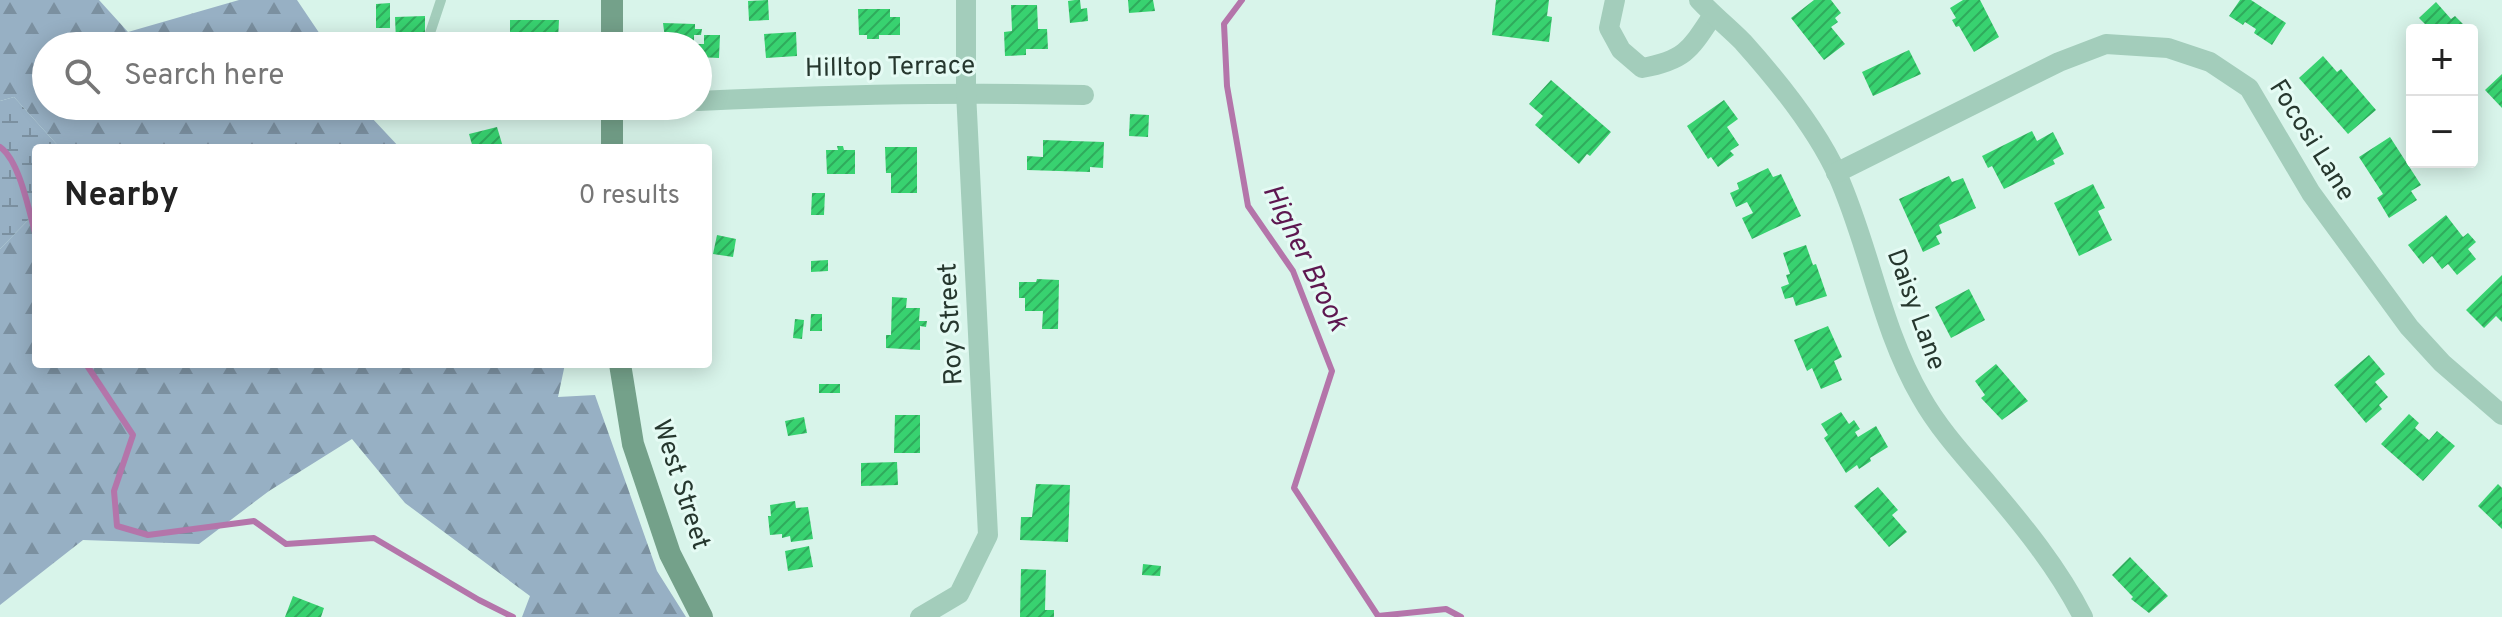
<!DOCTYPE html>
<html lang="en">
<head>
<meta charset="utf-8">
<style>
	:root { --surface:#fff; --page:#f2f2f2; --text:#222; --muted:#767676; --line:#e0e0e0 }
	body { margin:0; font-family:Overpass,sans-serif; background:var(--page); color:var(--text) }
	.controls { position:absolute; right:24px; top:24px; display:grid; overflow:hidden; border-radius:8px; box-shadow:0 4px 20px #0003 }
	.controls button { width:72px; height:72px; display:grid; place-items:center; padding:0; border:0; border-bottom:2px solid var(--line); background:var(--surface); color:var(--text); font:40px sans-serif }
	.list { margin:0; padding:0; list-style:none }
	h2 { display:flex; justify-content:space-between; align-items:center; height:104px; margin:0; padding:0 32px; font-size:34px }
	h2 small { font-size:26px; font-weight:400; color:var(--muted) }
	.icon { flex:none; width:44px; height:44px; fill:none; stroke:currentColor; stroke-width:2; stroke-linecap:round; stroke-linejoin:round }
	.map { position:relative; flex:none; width:2502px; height:617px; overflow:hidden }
	.search { position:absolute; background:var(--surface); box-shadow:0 4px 20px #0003; left:32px; top:32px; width:680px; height:88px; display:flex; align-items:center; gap:20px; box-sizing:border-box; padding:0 28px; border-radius:44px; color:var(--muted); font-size:30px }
	.panel { position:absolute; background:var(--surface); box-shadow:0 4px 20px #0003; left:32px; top:144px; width:680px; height:224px; border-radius:8px }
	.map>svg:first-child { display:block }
	.forest { fill:url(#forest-firs) }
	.wetland { fill:url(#wetland-marsh) }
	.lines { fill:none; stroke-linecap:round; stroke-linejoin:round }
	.stream { stroke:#b475aa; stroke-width:6 }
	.building { fill:url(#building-hatch) }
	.service { stroke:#a3cdbb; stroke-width:10 }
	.minor { stroke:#a3cdbb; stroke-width:20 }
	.secondary { stroke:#74a18a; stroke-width:22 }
	.labels { text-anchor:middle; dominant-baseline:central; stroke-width:6; stroke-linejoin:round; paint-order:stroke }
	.street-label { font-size:26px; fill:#26372e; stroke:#e5fbf4 }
	.water-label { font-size:28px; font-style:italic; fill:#5d1750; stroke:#e5fbf4 }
</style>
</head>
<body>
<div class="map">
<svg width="2502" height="617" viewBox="0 0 2502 617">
	<defs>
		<pattern id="forest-firs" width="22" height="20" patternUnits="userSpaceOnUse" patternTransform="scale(2)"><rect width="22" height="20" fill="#97b0c4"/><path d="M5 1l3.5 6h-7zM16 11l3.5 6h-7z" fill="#7b90a0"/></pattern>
		<pattern id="wetland-marsh" width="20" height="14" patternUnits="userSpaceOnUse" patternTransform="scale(2)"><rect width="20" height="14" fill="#97b0c4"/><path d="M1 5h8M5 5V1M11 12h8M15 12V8" fill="none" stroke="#7b90a0"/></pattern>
		<pattern id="building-hatch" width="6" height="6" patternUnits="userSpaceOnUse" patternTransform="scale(2)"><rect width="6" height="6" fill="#38d270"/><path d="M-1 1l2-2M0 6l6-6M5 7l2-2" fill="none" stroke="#2fab5c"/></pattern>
	</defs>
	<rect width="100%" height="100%" fill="#d8f4ea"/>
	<!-- forest -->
	<g class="forest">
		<path d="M0,0H99L128,32L239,0H297L328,46H46V106H364L371,117L400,148H60L14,97L0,101Z"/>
		<path d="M36,212V364H565L558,397L595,395L657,571L686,617H522L530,596L405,503L352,439L269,491L199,544L83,540L0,605V249Z"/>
	</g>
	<!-- wetland -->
	<path class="wetland" d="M14,97L60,148H36V212L0,249V101Z"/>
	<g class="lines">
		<!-- stream -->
		<g class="stream">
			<path d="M1242,0L1224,24L1227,86L1248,206L1293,271L1332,371L1294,488L1378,616L1446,609L1461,617"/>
			<path d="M0,147C20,161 29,212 36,236"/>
			<path d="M86,364L133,435L114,491L117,526L148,535L254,521L286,544L374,538L479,600L513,617"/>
		</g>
	</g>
	<!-- building -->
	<g class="building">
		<path d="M768,0L769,20L749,21L748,1Z"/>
		<path d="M1075,0H1080L1081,9L1087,8L1088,21L1070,23L1068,1Z"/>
		<path d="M1128,0H1153L1155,11L1129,13Z"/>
		<path d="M1496,0H1549L1547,16L1552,17L1549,42L1492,35Z"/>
		<path d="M1814,0H1831L1841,13L1835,18L1838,22L1831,27L1845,44L1824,60L1791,18Z"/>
		<path d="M1963,0H1980L1999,37L1974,52L1959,26L1956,27L1952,20L1956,18L1950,8Z"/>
		<path d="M2240,0H2251L2286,23L2272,45L2254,33L2256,29L2245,22L2243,25L2229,16Z"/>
		<path d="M2436,2L2451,19L2455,16L2469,30H2431L2419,18Z"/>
		<path d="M390,3V28H376V4Z"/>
		<path d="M1011,5H1037L1038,29H1047L1048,49H1026V55L1005,56L1004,32L1012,31Z"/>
		<path d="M858,9H890V17H900V35H879V39H867V35H859Z"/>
		<path d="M425,16V41H396L395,17Z"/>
		<path d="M510,20H559L558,40L526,41V45H517V40H510Z"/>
		<path d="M663,23L695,24V29H702L701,35H694V46H666Z"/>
		<path d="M796,32L797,56L766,58L764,34Z"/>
		<path d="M704,35H720L719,58L698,57V44H704Z"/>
		<path d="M1909,50L1921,74L1873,96L1862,72Z"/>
		<path d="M2323,56L2337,72L2341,69L2376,110L2348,134L2299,78Z"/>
		<path d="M2502,74V108L2485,90Z"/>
		<path d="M1551,80L1611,132L1590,156L1587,154L1579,164L1535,125L1543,116L1529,104Z"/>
		<path d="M1724,100L1738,119L1727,127L1739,145L1730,151L1734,155L1718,167L1711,157L1708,159L1687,126Z"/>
		<path d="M1130,114L1149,115L1148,137L1129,136Z"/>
		<path d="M497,127L503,147L473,148L469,134Z"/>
		<path d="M2032,131L2037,141L2053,132L2064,154L2053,160L2055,164L2004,189L1992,166L1988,168L1982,156Z"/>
		<path d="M2390,137L2421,185L2411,191L2417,200L2389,218L2377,198L2383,194L2359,157Z"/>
		<path d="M1043,140L1104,142L1103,168L1090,167V172L1027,170V156L1043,157Z"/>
		<path d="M837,146H843L844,150H855V174H827L826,150H838Z"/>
		<path d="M885,147H917V193H891V173H886Z"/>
		<path d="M1768,168L1773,177L1781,174L1801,216L1752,239L1742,218L1753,213L1747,202L1736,207L1730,193L1739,189L1737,183Z"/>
		<path d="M1949,176L1952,182L1963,178L1976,208L1939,225L1942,233L1936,236L1940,244L1923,252L1899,199Z"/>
		<path d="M2093,184L2105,208L2098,211L2112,240L2079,256L2054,203Z"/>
		<path d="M812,193H825L824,215H811Z"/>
		<path d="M2446,215L2463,237L2468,233L2476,242L2468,249L2476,259L2457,275L2448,264L2442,269L2432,256L2423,264L2408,245Z"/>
		<path d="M717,235L736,239L733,257L713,254Z"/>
		<path d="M1806,245L1813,265L1816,264L1827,296L1796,306L1793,297L1785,299L1781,287L1789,284L1786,275L1790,274L1783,253Z"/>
		<path d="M828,260V271L811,272V261Z"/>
		<path d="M2502,275V322L2496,316L2484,328L2466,310Z"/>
		<path d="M1037,279L1059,280L1058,329H1042L1043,311H1025V298H1019V282H1036Z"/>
		<path d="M1969,289L1985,320L1951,338L1935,307Z"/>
		<path d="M892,297L907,298L906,308H920L919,321H927L926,327L920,326V350L886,348V335H891Z"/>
		<path d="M811,314H822V331H810Z"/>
		<path d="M795,319L804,320L802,339L793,338Z"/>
		<path d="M1828,326L1842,357L1834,361L1842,380L1821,389L1812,368L1807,371L1794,340Z"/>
		<path d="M2369,355L2385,374L2375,382L2388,397L2379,405L2382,409L2366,423L2334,385Z"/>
		<path d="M1996,364L2028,401L2002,420L1981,398L1985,395L1975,381Z"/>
		<rect x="819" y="384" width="21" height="9"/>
		<path d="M1841,412L1849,424L1854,420L1860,429L1855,432L1858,437L1876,426L1888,447L1870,458L1871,461L1859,469L1857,465L1846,473L1824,438L1828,435L1821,424Z"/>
		<path d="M2409,414L2419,423L2415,428L2429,440L2437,431L2455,446L2423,481L2381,444Z"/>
		<path d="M895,415H920V453H894Z"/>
		<path d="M804,417L807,433L788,436L785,421Z"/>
		<path d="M897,462L898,485L861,486V463Z"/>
		<path d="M1036,484L1070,485L1068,542L1020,540L1021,517H1032Z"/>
		<path d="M2498,484L2502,488V529L2478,506Z"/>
		<path d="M1878,487L1898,510L1892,515L1907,532L1889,547L1854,506Z"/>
		<path d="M795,501L796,508L808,507L813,539L791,542L790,536L782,538V534L770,535L768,516H771L770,505Z"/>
		<path d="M809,546L813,567L788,571L785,551Z"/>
		<path d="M2130,557L2168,596L2149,613L2131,599L2133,597L2112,575Z"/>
		<path d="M1143,564L1161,566L1160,576L1142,575Z"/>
		<path d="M1021,569L1046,570L1045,610H1054V617H1020Z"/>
		<path d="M293,596L324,608L321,617H285Z"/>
	</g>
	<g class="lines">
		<!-- service -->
		<g class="service">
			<path d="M431,46L430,33L441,0"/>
			<path d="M475,106C503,119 571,109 604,106"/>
		</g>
		<!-- minor -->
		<g class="minor">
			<path d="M1615,0L1609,28L1621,50L1642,68C1685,60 1690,50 1713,15"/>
			<path d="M1699,0C1713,15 1729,28 1743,42C1777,80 1817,129 1838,176C1870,248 1881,328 1921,397C1939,429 1964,456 1988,484C2023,525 2058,568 2083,617"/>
			<path d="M698,101C827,95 955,92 1084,95"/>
			<path d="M1836,173L2059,62L2106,44L2168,48L2210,62L2249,88L2311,193L2409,327L2442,363L2502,415"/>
			<path d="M920,617L959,594L988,535L966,92V0"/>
		</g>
		<!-- secondary -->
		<g class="secondary">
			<path d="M612,46V0"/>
			<path d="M612,148V106"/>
			<path d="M620,364L633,444L670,554L702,617"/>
		</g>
	</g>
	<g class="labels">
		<!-- street labels -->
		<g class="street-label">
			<text transform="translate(890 68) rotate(-1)">Hilltop Terrace</text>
			<text transform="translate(2311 141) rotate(58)">Focosi Lane</text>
			<text transform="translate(1915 310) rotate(70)">Daisy Lane</text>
			<text transform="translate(952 324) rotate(-93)">Roy Street</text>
			<text transform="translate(680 485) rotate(72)">West Street</text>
		</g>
		<!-- water labels -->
		<g class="water-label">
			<text transform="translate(1304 258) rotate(64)">Higher Brook</text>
		</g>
	</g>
</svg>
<div class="controls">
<button>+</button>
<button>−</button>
</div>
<div class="search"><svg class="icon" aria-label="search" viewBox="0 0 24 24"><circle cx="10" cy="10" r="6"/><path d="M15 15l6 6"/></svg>Search here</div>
<section class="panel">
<h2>Nearby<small>0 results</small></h2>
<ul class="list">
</ul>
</section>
</div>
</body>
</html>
